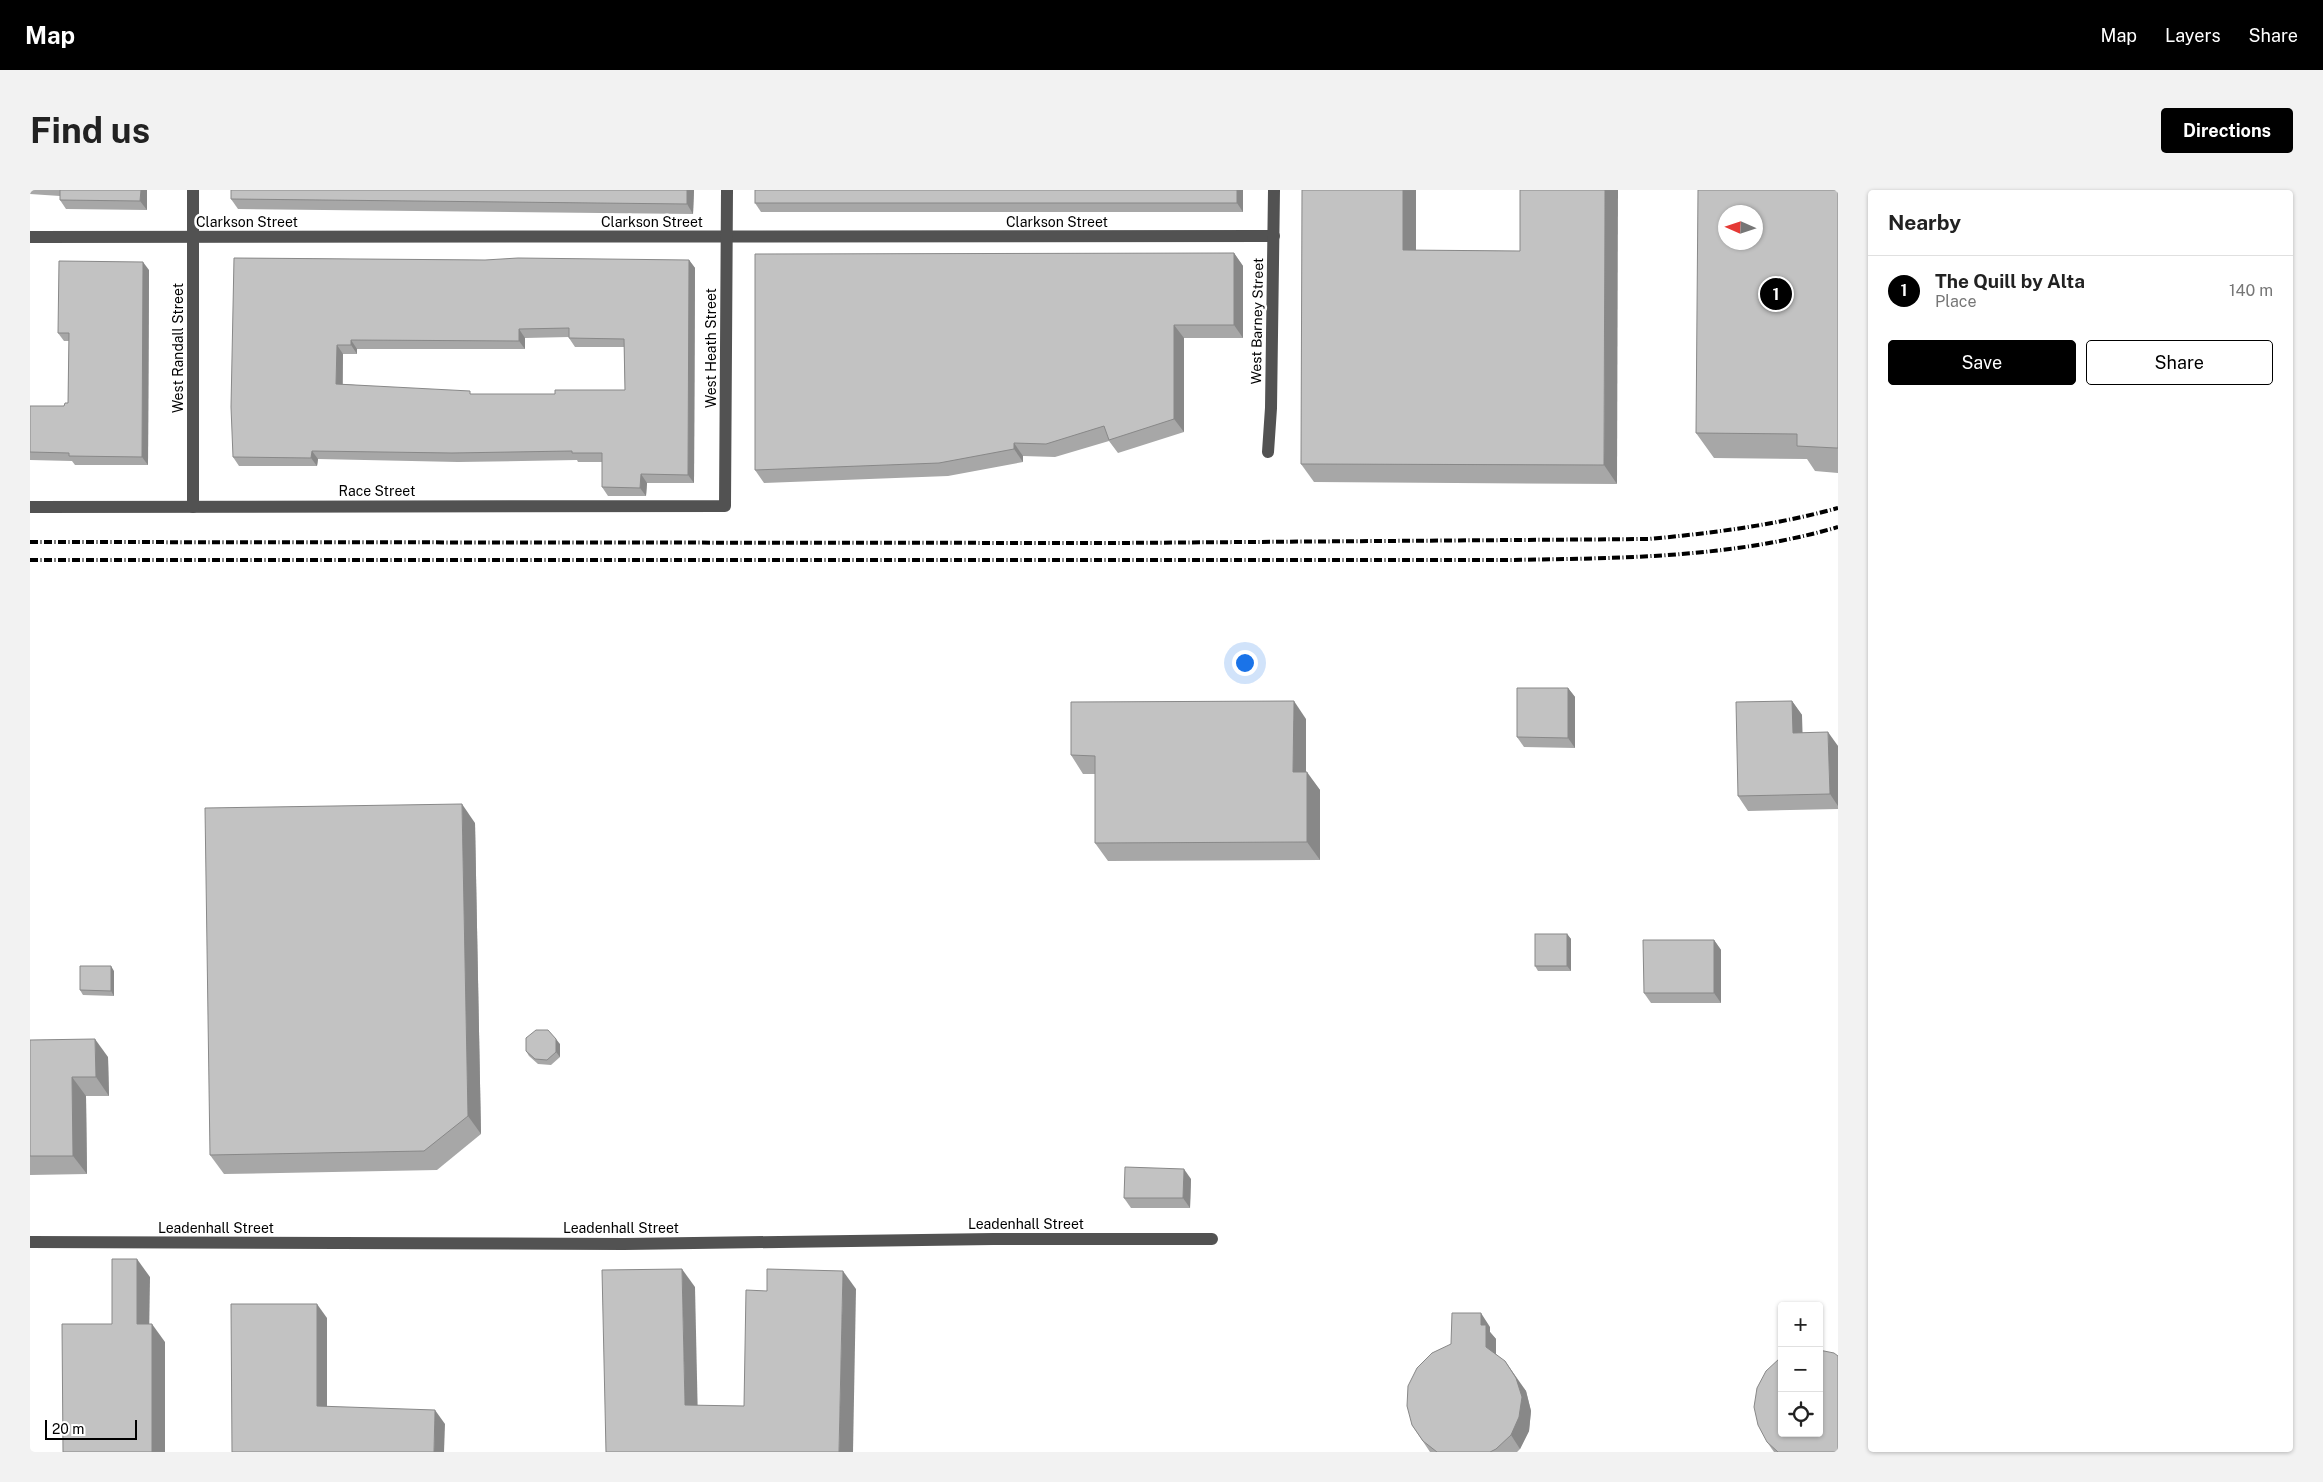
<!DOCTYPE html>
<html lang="en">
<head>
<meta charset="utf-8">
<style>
	:root { --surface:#fff; --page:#f2f2f2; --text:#222; --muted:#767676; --line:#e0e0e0; --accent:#000 }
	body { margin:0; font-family:"Public Sans",sans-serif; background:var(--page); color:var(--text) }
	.controls { position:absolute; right:15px; bottom:15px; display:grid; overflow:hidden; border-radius:5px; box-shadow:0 1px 4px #0004 }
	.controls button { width:45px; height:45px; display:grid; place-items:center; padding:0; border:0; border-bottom:1px solid var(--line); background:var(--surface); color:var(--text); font:25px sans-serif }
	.compass { position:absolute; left:1688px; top:15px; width:45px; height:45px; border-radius:50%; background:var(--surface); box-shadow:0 1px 4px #0004; rotate:273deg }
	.scale { position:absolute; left:15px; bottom:12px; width:92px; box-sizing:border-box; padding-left:5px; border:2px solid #000; border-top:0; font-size:14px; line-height:18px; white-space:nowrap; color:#000; -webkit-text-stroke:4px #fff; paint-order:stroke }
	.you { position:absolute; left:1214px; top:472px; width:18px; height:18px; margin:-12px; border:4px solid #fff; border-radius:50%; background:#1a73e8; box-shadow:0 0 0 8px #1a73e833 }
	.badge { display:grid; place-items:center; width:32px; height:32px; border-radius:50%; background:var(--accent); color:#fff; font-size:16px; font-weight:700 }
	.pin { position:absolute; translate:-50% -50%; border:2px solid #fff; box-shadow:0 1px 5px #0006 }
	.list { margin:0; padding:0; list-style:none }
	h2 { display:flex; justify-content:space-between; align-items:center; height:65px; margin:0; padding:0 20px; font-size:21px }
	h2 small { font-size:16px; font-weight:400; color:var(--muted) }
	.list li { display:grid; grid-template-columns:32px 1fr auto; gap:15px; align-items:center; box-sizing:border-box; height:70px; padding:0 20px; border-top:1px solid var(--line) }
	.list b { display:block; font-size:19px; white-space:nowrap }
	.list p { margin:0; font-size:16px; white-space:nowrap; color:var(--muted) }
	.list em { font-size:16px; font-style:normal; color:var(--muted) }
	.actions { display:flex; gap:10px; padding:15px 20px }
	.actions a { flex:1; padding:11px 0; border:1px solid var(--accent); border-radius:5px; text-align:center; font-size:18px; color:var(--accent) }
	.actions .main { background:var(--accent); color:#fff }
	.icon { flex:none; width:28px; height:28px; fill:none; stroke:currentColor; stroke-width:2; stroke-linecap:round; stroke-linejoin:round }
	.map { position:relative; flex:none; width:1808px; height:1262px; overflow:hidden; border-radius:5px }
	header { display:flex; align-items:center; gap:30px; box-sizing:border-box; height:70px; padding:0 25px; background:var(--accent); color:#fff }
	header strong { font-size:24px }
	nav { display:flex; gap:28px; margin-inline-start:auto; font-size:18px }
	.intro { display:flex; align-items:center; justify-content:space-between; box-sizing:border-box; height:120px; padding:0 30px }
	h1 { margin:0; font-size:35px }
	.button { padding:12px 22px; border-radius:5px; background:var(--accent); color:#fff; font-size:18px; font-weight:700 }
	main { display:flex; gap:30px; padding:0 30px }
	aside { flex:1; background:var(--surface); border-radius:5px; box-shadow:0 1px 4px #0004 }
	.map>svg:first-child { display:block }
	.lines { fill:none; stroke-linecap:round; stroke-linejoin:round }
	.minor { stroke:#525252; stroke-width:12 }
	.rail { stroke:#000; stroke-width:4; stroke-dasharray:8 2.5 1 2.5; stroke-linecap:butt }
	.wall { fill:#a7a7a7; fill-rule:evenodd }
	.shaded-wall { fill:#888 }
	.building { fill:#c2c2c2; stroke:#888; fill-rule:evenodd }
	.labels { text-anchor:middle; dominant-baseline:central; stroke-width:5; stroke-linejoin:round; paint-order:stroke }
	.street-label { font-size:14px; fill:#000; stroke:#fff }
</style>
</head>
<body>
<header>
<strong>Map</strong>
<nav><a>Map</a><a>Layers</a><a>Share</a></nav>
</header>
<div class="intro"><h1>Find us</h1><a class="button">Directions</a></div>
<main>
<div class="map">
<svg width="1808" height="1262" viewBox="0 0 1808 1262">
	<rect width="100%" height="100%" fill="#fff"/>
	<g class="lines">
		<!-- minor -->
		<g class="minor">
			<path d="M0,47L1244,46"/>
			<path d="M1238,262L1241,218L1244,0"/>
			<path d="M0,317L695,316L697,0"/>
			<path d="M163,317V0"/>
			<path d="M0,1052L594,1054L963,1049H1182"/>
		</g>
		<!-- rail -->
		<g class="rail">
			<path d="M0,352L1084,353L1619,349C1683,343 1746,335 1808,318"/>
			<path d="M0,370H1482C1592,368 1702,368 1808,337"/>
		</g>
	</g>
	<!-- wall -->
	<g class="wall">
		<path d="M0,0H117V20L36,19L30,10V6L0,4Z"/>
		<path d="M664,0L663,24L208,19L201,9Z"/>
		<path d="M1213,0V22H731L725,13Z"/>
		<path d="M1808,0V283L1785,281L1777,269L1684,268L1666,243Z"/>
		<path d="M1386,60L1490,61L1587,294L1284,292L1271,274Z"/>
		<path d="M1204,63L1213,76V148H1154V242L1088,263L1079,251L1025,267L993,266V272L918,286L734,293L725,280Z"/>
		<path d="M204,68L455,70H659L665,78L664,293H617L616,306H578L572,297V272H548L547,270L428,272L288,269L287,276H209L203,267ZM539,147V148L545,157H594L595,200L525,204H442L313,194V164H327V159H495V148Z"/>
		<path d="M119,80L118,275H45L42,271L0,270V216H34L38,213L39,151H34L28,143Z"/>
		<path d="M1538,498L1545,507V558L1494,557L1487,547Z"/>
		<path d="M1762,511L1772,525V543L1808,556V619L1718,621L1708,606Z"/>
		<path d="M1276,529V582L1290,600V670L1078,671L1065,653V584H1053L1041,565Z"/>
		<path d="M445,633L451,944L407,980L194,984L180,965Z"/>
		<path d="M1537,744L1541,749V781H1508L1505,776Z"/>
		<path d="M1684,750L1691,760V813H1621L1614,803Z"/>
		<path d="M84,781V806L53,805L50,800Z"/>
		<path d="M0,850L78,867L79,906H56L57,984L0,985Z"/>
		<path d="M530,854V867L521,875L508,874L499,866L496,861Z"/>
		<path d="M1161,989L1160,1018H1101L1094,1008Z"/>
		<path d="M1460,1137V1142L1466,1149V1164L1496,1201L1501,1221L1499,1241L1490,1259L1487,1262H1400L1382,1235Z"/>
		<path d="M1737,1252L1808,1262H1744Z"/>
	</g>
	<!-- shaded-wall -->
	<g class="shaded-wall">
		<path d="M111,0H117V20L110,11Z"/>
		<path d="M657,0H664L663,24L657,14Z"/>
		<path d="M1207,0H1213V22L1207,13Z"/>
		<path d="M1373,0H1386V79L1373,60Z"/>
		<path d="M1575,0H1588L1587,294L1574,275Z"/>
		<path d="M1204,63L1213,76V148L1204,135Z"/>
		<path d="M659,70L665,78L664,293L658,285Z"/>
		<path d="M113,72L119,80L118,275L112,267Z"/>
		<path d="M1144,135L1154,148V242L1144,229Z"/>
		<path d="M489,139L495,148V159L489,151Z"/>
		<path d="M321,150L327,159V164L321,155Z"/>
		<path d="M307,155L313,164L312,203L306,194Z"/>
		<path d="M984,253L993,266V272L984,259Z"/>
		<path d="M282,261L288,269L287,276L281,268Z"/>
		<path d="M611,284L617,293L616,306L610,298Z"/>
		<path d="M1538,498L1545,507V558L1538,548Z"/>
		<path d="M1264,511L1276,529V600L1263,582Z"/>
		<path d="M1762,511L1772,525L1773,558L1763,543Z"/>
		<path d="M1798,542L1808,556V616L1800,604Z"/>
		<path d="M1277,582L1290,600V670L1277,652Z"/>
		<path d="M432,614L445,633L451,944L438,926Z"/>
		<path d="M1537,744L1541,749V781L1537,776Z"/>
		<path d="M1684,750L1691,760V813L1684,803Z"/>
		<path d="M81,776L84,781V806L81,801Z"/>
		<path d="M65,849L78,867L79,906L66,887Z"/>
		<path d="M526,849L530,854V867L526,862Z"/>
		<path d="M42,887L56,906L57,984L43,966Z"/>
		<path d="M1154,979L1161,989L1160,1018L1153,1008Z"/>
		<path d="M107,1069L120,1087L119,1152L107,1134Z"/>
		<path d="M652,1079L665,1097L668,1233L655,1215Z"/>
		<path d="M813,1081L826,1099L823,1262H809Z"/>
		<path d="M287,1114L297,1128V1230L287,1216Z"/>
		<path d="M1451,1123L1460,1137V1142L1466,1149V1171L1456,1157L1451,1135Z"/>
		<path d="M122,1134L135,1152V1262H122Z"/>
		<path d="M1475,1171L1496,1201L1501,1221L1499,1241L1490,1259L1481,1245Z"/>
		<path d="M405,1220L415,1234L414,1262H404Z"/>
	</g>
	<!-- building -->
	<g class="building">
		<path d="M30,0H111L110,11L30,10Z"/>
		<path d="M201,0H657V14L201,9Z"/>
		<rect x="725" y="0" width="482" height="13"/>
		<path d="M1272,0H1373V60L1490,61V0H1575L1574,275L1271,274Z"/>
		<path d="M1668,0H1808V258H1806L1767,256V244L1666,243ZM1696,22H1726V52H1696Z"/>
		<path d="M1204,63V135H1144V229L1079,250L1074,236L1016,254L984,253V259L909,273L725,280V64Z"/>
		<path d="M204,68L455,70L488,68L659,70L658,285L611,284L610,298L572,297V263H542V261L422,263L282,261L281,268L203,267L201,217ZM539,138V148L594,149L595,200H525V204H440V201L306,194L307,155H321V150L489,151V139Z"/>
		<path d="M29,71L113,72L112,267L39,266V263L0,262V216H34L35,213H38L39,143H28Z"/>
		<path d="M1487,498H1538V548L1487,547Z"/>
		<path d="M1264,511L1263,582H1277V652L1065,653V566L1041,565V512Z"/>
		<path d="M1762,511L1763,543L1798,542L1800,604L1708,606L1706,512Z"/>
		<path d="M432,614L438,926L394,961L180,965L175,618Z"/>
		<rect x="1505" y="744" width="32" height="32"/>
		<path d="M1613,750H1684V803H1614Z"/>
		<path d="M50,776H81V801L50,800Z"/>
		<path d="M506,840H518L526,849V862L517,870L505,869L496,861V848Z"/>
		<path d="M65,849L66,887H42L43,966H0V850Z"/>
		<path d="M1095,977L1154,979L1153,1008H1094Z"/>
		<path d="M82,1069H107V1134H122V1262H33L32,1134H82Z"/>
		<path d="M652,1079L655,1215L714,1216L716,1100L737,1101V1079L813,1081L809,1262H576L572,1080Z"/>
		<path d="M201,1114H287V1216L405,1220L404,1262H202Z"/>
		<path d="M1422,1123H1451V1135H1456V1157L1475,1171L1486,1188L1492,1207L1489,1227L1481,1245L1466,1259L1460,1262H1407L1393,1251L1382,1235L1377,1216L1378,1196L1387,1178L1402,1163L1421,1154Z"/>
		<path d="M1789,1160L1804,1163L1808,1166V1262H1748L1737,1252L1728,1235L1724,1217L1727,1198L1736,1181L1750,1168L1752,1167V1243H1789Z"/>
	</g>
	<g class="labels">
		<!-- street labels -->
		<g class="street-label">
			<text x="217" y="32">Clarkson Street</text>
			<text x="622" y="32">Clarkson Street</text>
			<text x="1027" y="32">Clarkson Street</text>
			<text transform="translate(1227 131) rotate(-89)">West Barney Street</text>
			<text transform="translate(148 158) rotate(-90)">West Randall Street</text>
			<text transform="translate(681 158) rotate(-90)">West Heath Street</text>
			<text x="347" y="301">Race Street</text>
			<text x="996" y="1034">Leadenhall Street</text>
			<text x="186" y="1038">Leadenhall Street</text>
			<text x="591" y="1038">Leadenhall Street</text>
		</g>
	</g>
</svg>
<div class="controls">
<button>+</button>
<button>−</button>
<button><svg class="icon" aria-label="locate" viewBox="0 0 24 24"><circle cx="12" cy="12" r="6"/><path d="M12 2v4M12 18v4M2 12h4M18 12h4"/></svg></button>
</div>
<svg class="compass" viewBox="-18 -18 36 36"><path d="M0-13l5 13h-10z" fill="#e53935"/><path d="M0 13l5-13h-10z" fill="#767676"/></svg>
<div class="scale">20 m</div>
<div class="you"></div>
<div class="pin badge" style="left:1746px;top:104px">1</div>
</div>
<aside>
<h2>Nearby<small></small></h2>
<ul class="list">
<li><span class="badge">1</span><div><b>The Quill by Alta</b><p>Place</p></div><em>140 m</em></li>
</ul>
<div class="actions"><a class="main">Save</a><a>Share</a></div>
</aside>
</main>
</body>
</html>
